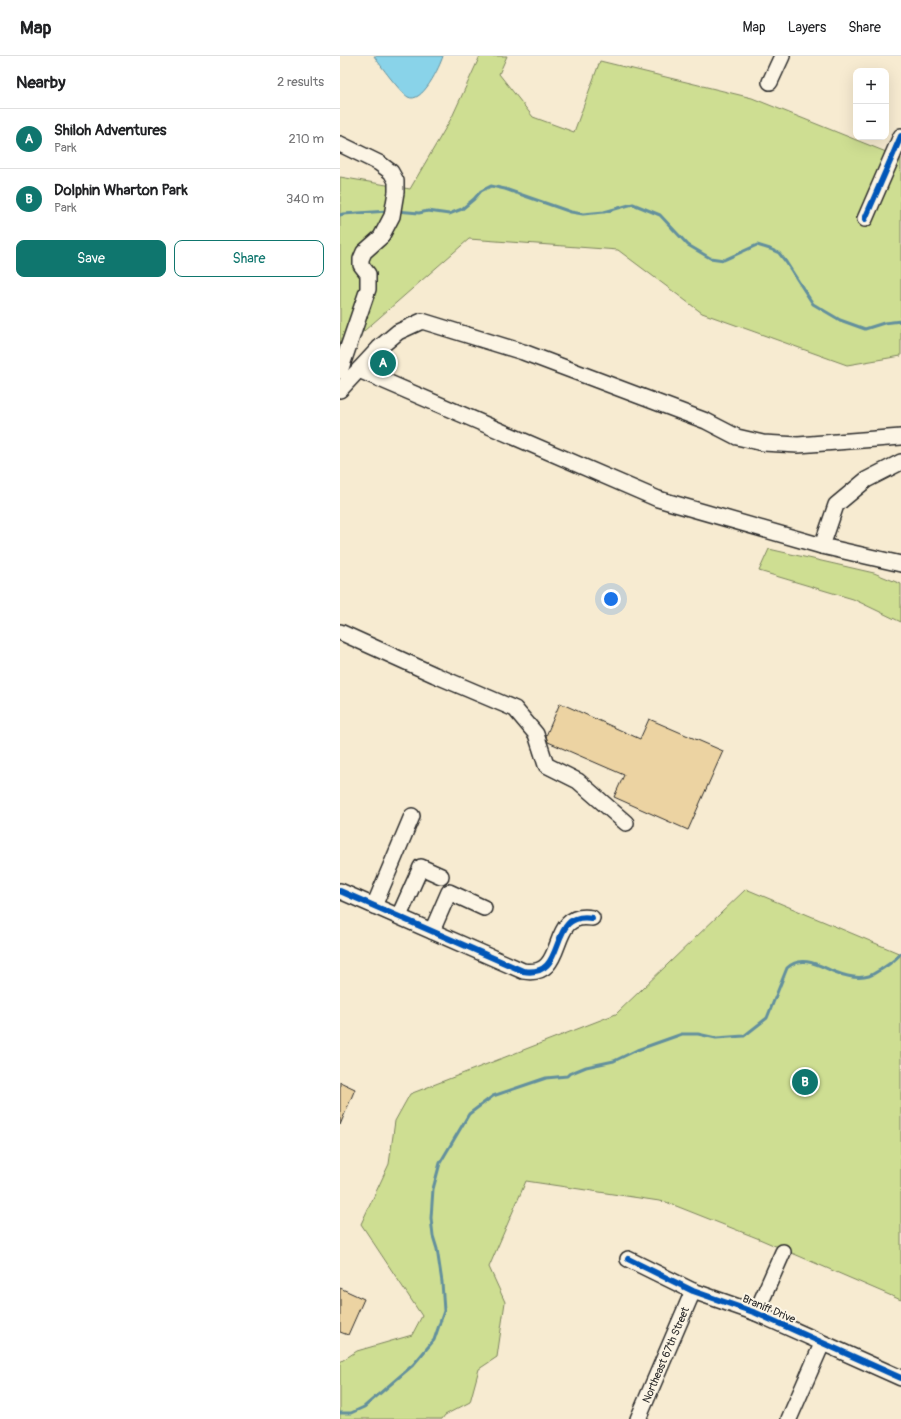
<!DOCTYPE html>
<html lang="en">
<head>
<meta charset="utf-8">
<style>
	:root { --surface:#fff; --page:#f6f6f6; --text:#202124; --muted:#757577; --line:#e0e0e0; --accent:#0f766e }
	body { margin:0; font-family:Pangolin,sans-serif; background:var(--page); color:var(--text) }
	.controls { position:absolute; right:12px; top:12px; display:grid; overflow:hidden; border-radius:8px; box-shadow:0 4px 16px #0002 }
	.controls button { width:36px; height:36px; display:grid; place-items:center; padding:0; border:0; border-bottom:1px solid var(--line); background:var(--surface); color:var(--text); font:20px sans-serif }
	.you { position:absolute; left:271px; top:543px; width:14px; height:14px; margin:-10px; border:3px solid #fff; border-radius:50%; background:#1a73e8; box-shadow:0 0 0 6px #1a73e833 }
	.badge { display:grid; place-items:center; width:26px; height:26px; border-radius:50%; background:var(--accent); color:#fff; font-size:13px; font-weight:700 }
	.pin { position:absolute; translate:-50% -50%; border:2px solid #fff; box-shadow:0 1px 4px #0006 }
	.list { margin:0; padding:0; list-style:none }
	h2 { display:flex; justify-content:space-between; align-items:center; height:52px; margin:0; padding:0 16px; font-size:17px }
	h2 small { font-size:13px; font-weight:400; color:var(--muted) }
	.list li { display:grid; grid-template-columns:26px 1fr auto; gap:12px; align-items:center; box-sizing:border-box; height:60px; padding:0 16px; border-top:1px solid var(--line) }
	.list b { display:block; font-size:15px; white-space:nowrap }
	.list p { margin:0; font-size:13px; white-space:nowrap; color:var(--muted) }
	.list em { font-size:13px; font-style:normal; color:var(--muted) }
	.actions { display:flex; gap:8px; padding:12px 16px }
	.actions a { flex:1; padding:9px 0; border:1px solid var(--accent); border-radius:8px; text-align:center; font-size:14px; color:var(--accent) }
	.actions .main { background:var(--accent); color:#fff }
	.map { position:relative; flex:none; width:561px; height:1363px; overflow:hidden }
	header { display:flex; align-items:center; gap:24px; box-sizing:border-box; height:56px; padding:0 20px; background:var(--surface); border-bottom:1px solid var(--line) }
	header strong { font-size:19px }
	nav { display:flex; gap:22px; margin-inline-start:auto; font-size:14px }
	main { display:flex }
	aside { flex:1; background:var(--surface) }
	.map>svg:first-child { display:block }
	.green { fill:#cede92; stroke:#7c845e }
	.water { fill:#89d3e9; stroke:#63909d }
	.lines { fill:none; stroke-linecap:round; stroke-linejoin:round }
	.stream { stroke:#63909d; stroke-width:3 }
	.building { fill:#ecd3a2; stroke:#2b2b2b }
	.minor-casing { stroke:#2b2b2b; stroke-width:18 }
	.minor { stroke:#fcf5e5; stroke-width:15 }
	.cycleway-casing { stroke:#fcf5e5; stroke-width:8 }
	.cycleway { stroke:#0057b8; stroke-width:6 }
	.labels { text-anchor:middle; dominant-baseline:central; stroke-width:4; stroke-linejoin:round; paint-order:stroke }
	.street-label { font-size:11px; fill:#2b2b2b; stroke:#fcf5e5 }
</style>
</head>
<body>
<header>
<strong>Map</strong>
<nav><a>Map</a><a>Layers</a><a>Share</a></nav>
</header>
<main>
<aside>
<h2>Nearby<small>2 results</small></h2>
<ul class="list">
<li><span class="badge">A</span><div><b>Shiloh Adventures</b><p>Park</p></div><em>210 m</em></li>
<li><span class="badge">B</span><div><b>Dolphin Wharton Park</b><p>Park</p></div><em>340 m</em></li>
</ul>
<div class="actions"><a class="main">Save</a><a>Share</a></div>
</aside>
<div class="map">
<svg width="561" height="1363" viewBox="0 0 561 1363">
	<rect width="100%" height="100%" fill="#f7ebd1"/>
	<filter id="ink" filterUnits="userSpaceOnUse"><feTurbulence type="fractalNoise" baseFrequency=".025" numOctaves="2"/><feDisplacementMap in="SourceGraphic" scale="8" xChannelSelector="R" yChannelSelector="G"/><feConvolveMatrix kernelMatrix="1 2 1 2 8 2 1 2 1" color-interpolation-filters="sRGB"/></filter>
	<g filter="url(#ink)">
		<!-- green -->
		<g class="green">
			<path d="M140,0H167L159,18L193,61L234,76L260,5L412,42L561,102V300L507,309L362,257L278,194L129,183L0,296V121L70,133L112,61Z"/>
			<path d="M429,493L534,517L561,528V566L513,543L419,515Z"/>
			<path d="M406,833L561,898V1244L417,1182L326,1146L186,1125L149,1211L165,1246L157,1301L139,1313L130,1346L105,1359L102,1363H0V1306L17,1295L72,1279L82,1260L21,1168L49,1108L55,1065L70,1038L276,958Z"/>
		</g>
		<!-- water -->
		<path class="water" d="M34,0H103C100,10 82,49 68,41C60,36 40,9 34,0Z"/>
		<g class="lines">
			<!-- stream -->
			<g class="stream">
				<path d="M57,155L79,157L88,155L109,158L122,153L134,143L141,135L151,130L165,133L231,156L243,158L264,156L293,148L320,159L348,189L370,202L384,204L417,189L430,193L439,197L446,206L473,248L500,264L525,273L544,267L561,265"/>
				<path d="M0,159L3,158L48,155"/>
				<path d="M0,1357H11L24,1351L73,1309L94,1284L104,1255L102,1226L97,1193L93,1180L91,1162L93,1133L100,1107L129,1058L153,1040L206,1022L227,1020L229,1018L246,1011L274,1005L297,994L342,978H358L376,982L404,980L427,962L447,912C462,898 480,910 495,916C505,920 519,923 529,920C533,919 536,916 540,914C548,909 555,905 561,897"/>
			</g>
		</g>
		<!-- building -->
		<g class="building">
			<path d="M220,647L300,683L309,663L383,695L348,774L274,741L284,719L208,686L206,680Z"/>
			<path d="M0,1026L15,1033L0,1069Z"/>
			<path d="M0,1232L24,1243L8,1279L0,1276Z"/>
		</g>
		<g class="lines">
			<!-- minor casing -->
			<g class="minor-casing">
				<g id="minor">
					<path d="M430,26L442,0"/>
					<path d="M0,88L39,107L51,116L56,125V136L52,160L41,181L24,196L21,203V209L28,218V233L0,315"/>
					<path d="M525,163L561,80"/>
					<path d="M19,314L318,443L482,490L561,508"/>
					<path d="M0,334L39,292L58,276L82,265L183,296L366,365L397,381L423,387L458,389L561,381"/>
					<path d="M482,490L496,449L526,424L561,406"/>
					<path d="M0,576L95,619L175,653L196,678L206,709L238,725L286,767"/>
					<path d="M0,835L183,915C230,923 205,854 252,862"/>
					<path d="M34,850L72,760"/>
					<path d="M59,860L81,811L101,820"/>
					<path d="M92,875L109,836L144,852"/>
					<path d="M288,1203L353,1235L416,1257L561,1322"/>
					<path d="M416,1257L443,1196"/>
					<path d="M298,1363L353,1235"/>
					<path d="M449,1363L482,1288"/>
				</g>
			</g>
			<!-- minor -->
			<use href="#minor" class="minor"/>
			<!-- cycleway casing -->
			<g class="cycleway-casing">
				<g id="cycleway">
					<path d="M525,163L561,80"/>
					<path d="M0,835L183,915C230,923 205,854 252,862"/>
					<path d="M288,1203L353,1235L416,1257L561,1322"/>
				</g>
			</g>
			<!-- cycleway -->
			<use href="#cycleway" class="cycleway"/>
		</g>
	</g>
	<g class="labels">
		<!-- street labels -->
		<g class="street-label">
			<text transform="translate(429 1253) rotate(23)">Braniff Drive</text>
			<text transform="translate(326 1299) rotate(-67)">Northeast 67th Street</text>
		</g>
	</g>
</svg>
<div class="controls">
<button>+</button>
<button>−</button>
</div>
<div class="you"></div>
<div class="pin badge" style="left:43px;top:307px">A</div>
<div class="pin badge" style="left:465px;top:1026px">B</div>
</div>
</main>
</body>
</html>
